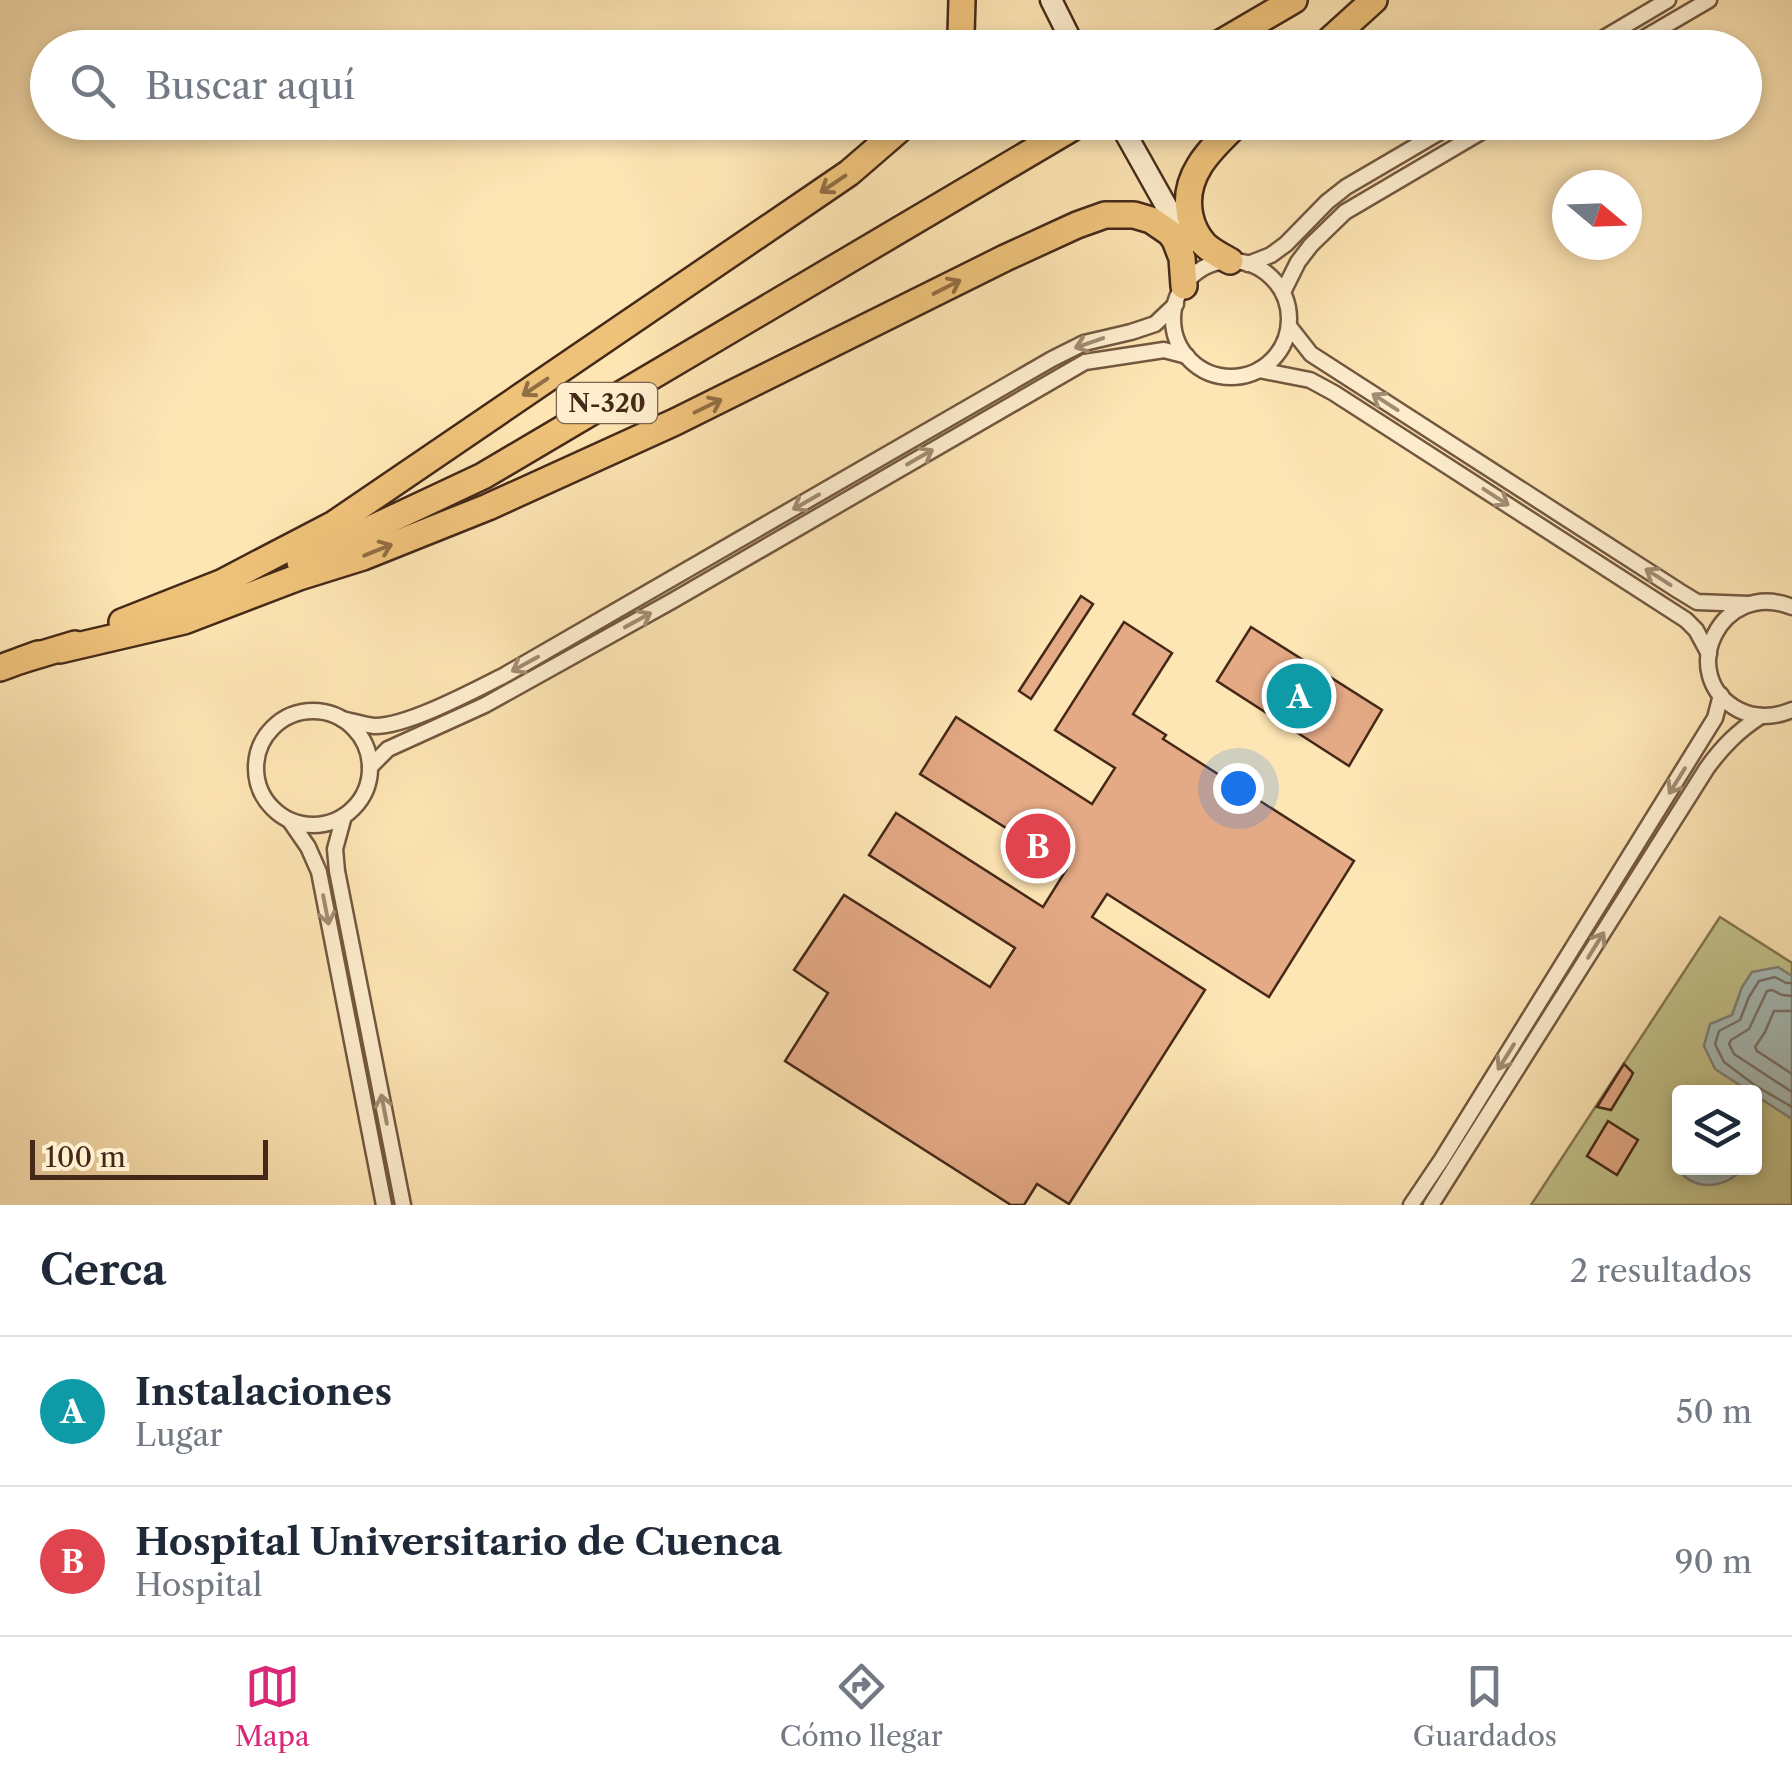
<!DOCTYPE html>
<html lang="es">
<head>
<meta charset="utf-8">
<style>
	:root { --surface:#fff; --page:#f6f6f7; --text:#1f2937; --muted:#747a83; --line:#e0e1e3; --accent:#db2777 }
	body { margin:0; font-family:"Libre Caslon Text",serif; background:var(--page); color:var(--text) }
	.controls { position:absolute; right:30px; bottom:30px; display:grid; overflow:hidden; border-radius:10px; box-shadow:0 5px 15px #0003 }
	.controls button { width:90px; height:90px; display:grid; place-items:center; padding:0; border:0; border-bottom:2px solid var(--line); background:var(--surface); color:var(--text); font:50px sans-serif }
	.compass { position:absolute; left:1552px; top:170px; width:90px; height:90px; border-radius:50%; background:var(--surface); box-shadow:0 5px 15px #0003; rotate:109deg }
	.scale { position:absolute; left:30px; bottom:25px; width:238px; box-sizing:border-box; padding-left:10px; border:5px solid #452918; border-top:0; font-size:28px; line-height:35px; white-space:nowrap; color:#452918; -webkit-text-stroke:8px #feeece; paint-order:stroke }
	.you { position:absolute; left:1238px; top:788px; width:35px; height:35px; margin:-25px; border:8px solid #fff; border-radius:50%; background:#1a73e8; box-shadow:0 0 0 15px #1a73e833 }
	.badge { display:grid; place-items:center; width:65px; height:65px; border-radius:50%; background:var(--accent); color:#fff; font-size:32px; font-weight:700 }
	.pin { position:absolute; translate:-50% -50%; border:5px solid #fff; box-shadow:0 2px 10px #0006 }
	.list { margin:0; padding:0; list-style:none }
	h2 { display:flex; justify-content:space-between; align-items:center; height:130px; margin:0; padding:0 40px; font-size:42px }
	h2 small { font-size:32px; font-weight:400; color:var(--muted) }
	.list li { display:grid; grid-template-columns:65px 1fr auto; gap:30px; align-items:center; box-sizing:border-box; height:150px; padding:0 40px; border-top:2px solid var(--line) }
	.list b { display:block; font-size:38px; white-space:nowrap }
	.list p { margin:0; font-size:32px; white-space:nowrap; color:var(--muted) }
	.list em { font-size:32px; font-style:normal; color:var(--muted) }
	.icon { flex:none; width:55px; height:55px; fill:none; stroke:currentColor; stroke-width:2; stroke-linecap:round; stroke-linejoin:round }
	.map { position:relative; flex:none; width:1792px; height:1205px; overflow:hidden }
	.search { position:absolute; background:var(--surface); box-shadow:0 5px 15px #0003; left:30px; right:30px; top:30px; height:110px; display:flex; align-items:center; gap:25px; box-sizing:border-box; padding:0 35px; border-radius:55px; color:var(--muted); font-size:38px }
	.sheet { height:430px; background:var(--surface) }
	nav { display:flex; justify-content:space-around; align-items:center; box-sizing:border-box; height:140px; border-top:2px solid var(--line); background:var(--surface); font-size:28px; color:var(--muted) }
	nav a { display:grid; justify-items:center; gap:5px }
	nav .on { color:var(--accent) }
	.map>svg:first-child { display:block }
	.green { fill:#c3c38b; stroke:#847652; stroke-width:2.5; fill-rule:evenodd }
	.water { fill:#a6bcb9; stroke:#7f8179; stroke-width:2.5 }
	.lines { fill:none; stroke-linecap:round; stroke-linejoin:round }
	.shore { stroke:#767268; stroke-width:2.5 }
	.building { fill:#e4a985; stroke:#452918; stroke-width:2.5 }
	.street-casing { stroke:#73583f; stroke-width:19 }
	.secondary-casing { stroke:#452918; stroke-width:25 }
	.highway-casing { stroke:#452918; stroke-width:30 }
	.street { stroke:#feeece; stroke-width:14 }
	.secondary { stroke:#feeece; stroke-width:20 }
	.highway { stroke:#efc27a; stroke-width:25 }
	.oneway { stroke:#926e44 }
	.oneway2 { stroke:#a28c73 }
	.labels { text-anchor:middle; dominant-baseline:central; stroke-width:8; stroke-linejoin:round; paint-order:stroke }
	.shield { fill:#feeece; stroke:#7c644f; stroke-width:2.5 }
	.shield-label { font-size:25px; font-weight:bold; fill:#452918 }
</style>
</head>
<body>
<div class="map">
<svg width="1792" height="1205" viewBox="0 0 1792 1205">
	<rect width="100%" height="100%" fill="#fee5b4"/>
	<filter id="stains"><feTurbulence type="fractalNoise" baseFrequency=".002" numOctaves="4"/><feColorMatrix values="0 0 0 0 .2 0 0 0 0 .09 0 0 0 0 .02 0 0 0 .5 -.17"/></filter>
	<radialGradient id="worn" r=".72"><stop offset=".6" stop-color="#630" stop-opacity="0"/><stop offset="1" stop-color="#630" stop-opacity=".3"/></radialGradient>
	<!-- green -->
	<path class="green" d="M1720,917L1792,963V1205H1531ZM1680,1092H1754V1168H1680Z"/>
	<!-- water -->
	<g class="water">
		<path d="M1778,967L1792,976V1119L1715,1069L1704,1046L1710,1024L1732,1015L1742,987L1752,972Z"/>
		<path d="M1679,1132L1680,1168H1743C1712,1205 1655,1176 1679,1132Z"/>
	</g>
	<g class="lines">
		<!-- shore -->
		<g class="shore">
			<path d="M1792,983H1786L1775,977L1759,981L1749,997L1740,1020L1719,1031L1715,1044L1724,1062L1756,1086L1792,1107"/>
			<path d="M1792,996L1782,995L1772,990L1767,991L1749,1029L1731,1040L1729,1044L1734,1054L1792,1092"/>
			<path d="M1792,1011H1774L1765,1032L1755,1047L1757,1051L1792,1074"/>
		</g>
	</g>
	<!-- building -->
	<g class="building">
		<path d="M1081,596L1093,604L1031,699L1019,691Z"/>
		<path d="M1124,622L1172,653L1133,714L1166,735L1163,739L1354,861L1269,997L1107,894L1092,917L1205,990L1069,1204L1037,1184L1024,1205H1011L785,1061L828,993L794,970L844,895L990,987L1015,948L869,855L896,813L1043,907L1068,867L920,774L956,717L1092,804L1115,768L1055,730Z"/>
		<path d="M1251,627L1382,710L1349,766L1217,681Z"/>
		<path d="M1624,1064L1633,1073L1630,1079L1611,1110L1597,1107Z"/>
		<path d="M1608,1121L1638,1140L1617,1175L1587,1156Z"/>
	</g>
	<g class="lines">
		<!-- street casing -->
		<g class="street-casing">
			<g id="street">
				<path d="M1587,48L1668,0"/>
				<path d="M1627,48L1709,0"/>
				<circle cx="1231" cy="319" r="58"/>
				<path d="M1248,264L1271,255L1286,244L1327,202L1346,187L1457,122"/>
				<path d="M1283,292L1298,262L1311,245L1345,212L1498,122"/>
				<path d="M1289,326L1311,354L1679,591L1697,602L1749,604"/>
				<path d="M1259,370L1310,380L1334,393L1686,620L1696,630L1709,654"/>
				<path d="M1792,607C1721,578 1674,676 1739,710C1757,719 1775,717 1792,710"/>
				<circle cx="313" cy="768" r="57"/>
				<path d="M342,719C352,721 364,725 374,726C406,727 473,691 503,676L1052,359L1084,343L1131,332L1155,324L1176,304"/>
				<path d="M370,767L388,749L485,705L672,601L1085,362L1164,350L1187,356"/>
				<path d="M344,816L335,849L337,871L403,1205"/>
				<path d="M290,821L308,847L319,872L384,1205"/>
				<path d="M1411,1205L1442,1159L1715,718L1721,695"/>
				<path d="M1431,1205L1707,768C1723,746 1738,731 1761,716"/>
			</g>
		</g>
		<!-- secondary casing -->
		<g class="secondary-casing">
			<g id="secondary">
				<path d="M1051,0L1075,48"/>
				<path d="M1119,122L1187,243"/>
			</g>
		</g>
		<!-- highway casing -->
		<g class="highway-casing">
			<g id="highway">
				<path d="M956,48L961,34L962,0"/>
				<path d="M1212,48L1294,0"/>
				<path d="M1321,48L1374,0"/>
				<path d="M1230,261C1221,256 1211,251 1204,244C1197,236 1192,226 1190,216C1181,175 1212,148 1239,122"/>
				<path d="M300,562L483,476L1082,122"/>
				<path d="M122,622L221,583L334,524L849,173L908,122"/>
				<path d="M60,650L184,621L299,577L363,557L488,507L675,422L1005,258L1077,225L1105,215H1134L1151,220L1170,233L1175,240L1182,258L1184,286"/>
				<path d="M22,660L75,644"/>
				<path d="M0,668L38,654"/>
			</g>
		</g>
		<!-- street -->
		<use href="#street" class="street"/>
		<!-- secondary -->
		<use href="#secondary" class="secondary"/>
		<!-- highway -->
		<use href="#highway" class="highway"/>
	</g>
	<!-- one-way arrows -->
	<defs><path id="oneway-shaft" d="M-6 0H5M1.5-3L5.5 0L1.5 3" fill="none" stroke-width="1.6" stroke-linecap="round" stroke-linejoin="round" transform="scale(2.5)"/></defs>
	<g class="oneway">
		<use href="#oneway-shaft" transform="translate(833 184) rotate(146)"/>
		<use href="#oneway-shaft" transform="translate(947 287) rotate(-27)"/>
		<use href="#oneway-shaft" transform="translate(535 387) rotate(146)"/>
		<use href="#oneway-shaft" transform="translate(708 406) rotate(-26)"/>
		<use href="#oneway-shaft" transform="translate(378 550) rotate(-22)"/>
	</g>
	<g class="oneway2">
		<use href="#oneway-shaft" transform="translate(1089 343) rotate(161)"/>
		<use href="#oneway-shaft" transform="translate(1385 402) rotate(-147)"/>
		<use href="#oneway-shaft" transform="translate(920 457) rotate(-30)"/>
		<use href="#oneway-shaft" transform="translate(1496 497) rotate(33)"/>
		<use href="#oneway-shaft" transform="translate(806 502) rotate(150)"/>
		<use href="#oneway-shaft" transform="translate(1658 577) rotate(-147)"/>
		<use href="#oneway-shaft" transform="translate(638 620) rotate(-29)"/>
		<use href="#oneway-shaft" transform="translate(525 664) rotate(151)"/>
		<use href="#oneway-shaft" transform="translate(1677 781) rotate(122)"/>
		<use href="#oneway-shaft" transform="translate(326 910) rotate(79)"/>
		<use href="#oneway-shaft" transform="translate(1596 945) rotate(-58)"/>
		<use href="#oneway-shaft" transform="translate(1506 1057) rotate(122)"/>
		<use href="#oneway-shaft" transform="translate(384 1109) rotate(-101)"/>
	</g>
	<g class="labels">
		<!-- shield labels -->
		<rect class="shield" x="557" y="383" width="100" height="40" rx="8"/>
		<g class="shield-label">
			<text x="607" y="403">N-320</text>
		</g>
	</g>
	<rect width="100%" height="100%" filter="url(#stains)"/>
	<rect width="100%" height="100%" fill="url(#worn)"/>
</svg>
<div class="controls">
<button><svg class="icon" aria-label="layers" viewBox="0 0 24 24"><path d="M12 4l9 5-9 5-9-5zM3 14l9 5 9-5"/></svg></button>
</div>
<svg class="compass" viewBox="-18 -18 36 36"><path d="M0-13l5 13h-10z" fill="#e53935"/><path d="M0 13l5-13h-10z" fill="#747a83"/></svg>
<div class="scale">100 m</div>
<div class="you"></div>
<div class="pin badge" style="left:1299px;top:696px;background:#0f9aa8">A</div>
<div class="pin badge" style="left:1038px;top:846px;background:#e0444e">B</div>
<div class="search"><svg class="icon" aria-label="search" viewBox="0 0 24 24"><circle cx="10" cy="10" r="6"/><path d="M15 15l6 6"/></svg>Buscar aquí</div>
</div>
<section class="sheet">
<h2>Cerca<small>2 resultados</small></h2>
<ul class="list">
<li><span class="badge" style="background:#0f9aa8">A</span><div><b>Instalaciones</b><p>Lugar</p></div><em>50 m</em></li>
<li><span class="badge" style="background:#e0444e">B</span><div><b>Hospital Universitario de Cuenca</b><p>Hospital</p></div><em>90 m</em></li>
</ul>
</section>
<nav>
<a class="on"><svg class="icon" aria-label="map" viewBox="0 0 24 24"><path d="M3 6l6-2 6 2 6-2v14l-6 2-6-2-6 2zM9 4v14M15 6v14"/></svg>Mapa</a>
<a><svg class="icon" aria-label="directions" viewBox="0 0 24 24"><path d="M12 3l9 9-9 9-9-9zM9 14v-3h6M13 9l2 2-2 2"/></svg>Cómo llegar</a>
<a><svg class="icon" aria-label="saved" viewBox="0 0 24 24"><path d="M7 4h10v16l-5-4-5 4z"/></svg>Guardados</a>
</nav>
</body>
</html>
